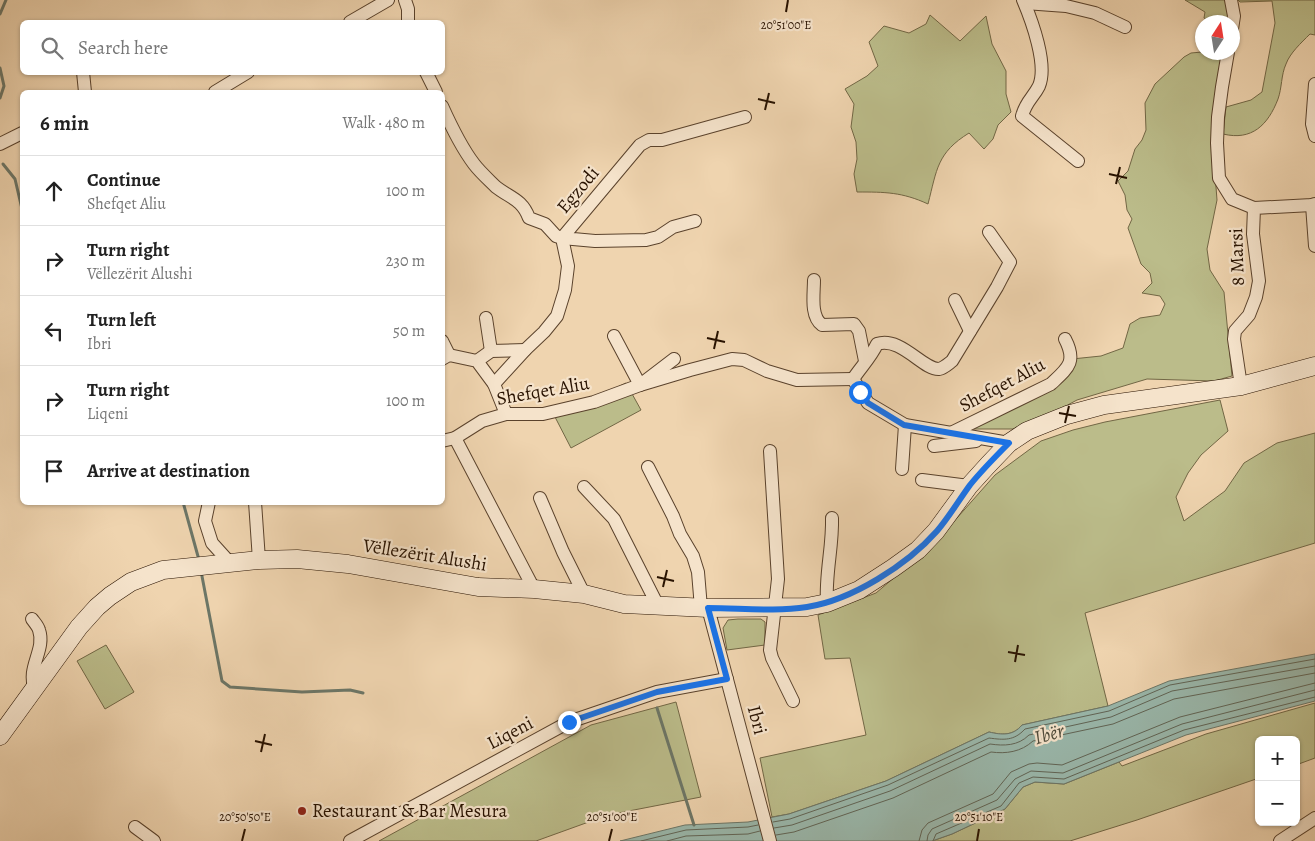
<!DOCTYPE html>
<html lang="en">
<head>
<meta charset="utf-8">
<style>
	:root { --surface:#fff; --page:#f6f6f6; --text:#222; --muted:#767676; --line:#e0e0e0 }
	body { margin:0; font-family:Alegreya,serif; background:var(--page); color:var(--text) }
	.controls { position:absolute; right:15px; bottom:15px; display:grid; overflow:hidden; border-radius:8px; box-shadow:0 1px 4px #0004 }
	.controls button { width:45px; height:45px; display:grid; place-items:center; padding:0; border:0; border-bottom:1px solid var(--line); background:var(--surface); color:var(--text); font:25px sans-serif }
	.compass { position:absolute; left:1195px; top:15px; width:45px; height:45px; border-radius:50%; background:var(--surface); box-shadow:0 1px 4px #0004; rotate:12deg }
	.stop { position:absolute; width:15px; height:15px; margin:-11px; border:4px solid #1a73e8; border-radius:50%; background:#fff }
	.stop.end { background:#1a73e8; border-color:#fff; box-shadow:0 1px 5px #0008 }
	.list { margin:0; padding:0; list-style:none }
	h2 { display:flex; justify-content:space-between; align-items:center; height:65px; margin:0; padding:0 20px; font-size:21px }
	h2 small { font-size:16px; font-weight:400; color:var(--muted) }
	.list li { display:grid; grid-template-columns:32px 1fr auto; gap:15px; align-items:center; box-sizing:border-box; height:70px; padding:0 20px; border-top:1px solid var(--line) }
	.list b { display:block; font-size:19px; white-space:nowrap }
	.list p { margin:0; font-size:16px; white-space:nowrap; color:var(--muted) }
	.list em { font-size:16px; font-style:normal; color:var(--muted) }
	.icon { flex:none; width:28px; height:28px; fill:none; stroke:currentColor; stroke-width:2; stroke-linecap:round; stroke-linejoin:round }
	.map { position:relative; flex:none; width:1315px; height:841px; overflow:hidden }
	.search { position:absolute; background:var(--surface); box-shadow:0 1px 4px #0004; left:20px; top:20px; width:425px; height:55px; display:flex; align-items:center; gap:12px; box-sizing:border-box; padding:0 18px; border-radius:8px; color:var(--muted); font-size:19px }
	.panel { position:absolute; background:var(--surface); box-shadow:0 1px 4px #0004; left:20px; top:90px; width:425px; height:415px; border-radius:8px }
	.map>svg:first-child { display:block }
	.green { fill:#bbbc8a; stroke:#726745 }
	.water { fill:#9ab8ac; stroke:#6c7667 }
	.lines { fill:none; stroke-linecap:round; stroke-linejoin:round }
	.shore { stroke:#616556; stroke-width:1 }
	.stream { stroke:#6c7667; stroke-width:3 }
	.street-casing { stroke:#5a422c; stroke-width:14 }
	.secondary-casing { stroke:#281200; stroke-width:19 }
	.street { stroke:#f5e3cb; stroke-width:12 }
	.secondary { stroke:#f5e3cb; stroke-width:18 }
	.route { stroke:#1a73e8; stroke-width:6 }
	.ticks { fill:none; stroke:#281200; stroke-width:2 }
	.poi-dot { fill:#8f2418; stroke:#f5e3cb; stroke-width:2 }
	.labels { text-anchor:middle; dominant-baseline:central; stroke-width:4.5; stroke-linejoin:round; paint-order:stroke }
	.street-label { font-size:19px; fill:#281200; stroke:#f5e3cb }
	.poi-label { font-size:19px; fill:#281200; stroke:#f5e3cb; text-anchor:start }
	.water-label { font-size:20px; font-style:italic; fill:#504c3c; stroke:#f5e3cb }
	.ticks-label { font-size:12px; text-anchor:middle; fill:#281200; stroke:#f5e3cb; stroke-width:4.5; stroke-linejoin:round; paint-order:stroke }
</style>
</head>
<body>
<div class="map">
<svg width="1315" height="841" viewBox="0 0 1315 841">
	<rect width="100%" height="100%" fill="#efd4af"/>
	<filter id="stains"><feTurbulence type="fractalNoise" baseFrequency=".004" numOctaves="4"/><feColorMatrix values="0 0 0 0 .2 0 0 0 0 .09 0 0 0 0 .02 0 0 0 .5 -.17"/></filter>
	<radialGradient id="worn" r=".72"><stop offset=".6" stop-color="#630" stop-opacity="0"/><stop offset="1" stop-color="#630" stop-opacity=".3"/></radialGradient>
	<!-- green -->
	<g class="green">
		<path d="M1185,0H1226L1230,22H1211L1204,18L1205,12Z"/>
		<path d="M1238,0H1315V35L1310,34C1301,43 1290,53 1286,64C1281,75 1282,88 1278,99C1268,125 1252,141 1223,134L1226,107L1251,100L1262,92L1275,23L1272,1L1240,2Z"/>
		<path d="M930,15L960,41L986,16L992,44L1006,71V94L1011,112L998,125L993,139L984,149L969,133C937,153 937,169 928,204C902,192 885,192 857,192L854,174L857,159L856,142L851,127L854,104L845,89L867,76L878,66L869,42L884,26L909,33L926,24Z"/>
		<path d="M1202,52L1226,53L1215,174L1217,200L1207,249L1210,270L1224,292L1232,376L1214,381L1147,379L1077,400L1045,417L1013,429H974L972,422L1053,385L1072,359L1101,356L1123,348L1130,324L1140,318L1160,315L1165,304L1160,296L1142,293L1152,283L1150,273L1141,264L1128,228L1132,219L1127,210L1125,195L1118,181L1128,171L1135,149L1142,140L1146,130L1145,103L1155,84L1184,57L1191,53Z"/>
		<path d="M626,383L641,410L571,448L555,417Z"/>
		<path d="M1220,400L1228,431L1201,455L1188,473L1176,497L1184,521L1225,491L1244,463L1277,443L1315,433V543L1085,613L1108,706L1022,725C1013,736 1002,735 989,732L886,781L789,814L772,817L760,758L866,735L850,658L825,659L818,615L876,593L934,544L995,475L1041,441L1073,430L1105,422Z"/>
		<path d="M738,619H761L765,622V645L727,650L723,628L728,620Z"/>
		<path d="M106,645L134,692L105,709L77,661Z"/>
		<path d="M676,702L701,797L608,815L536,841H379L591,725Z"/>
		<path d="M1315,703V758L1296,765V740H1259V778L1137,820L1070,841H932L952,834L1005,809L1023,787L1035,782L1064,784L1119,762L1122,766L1206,734Z"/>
	</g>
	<!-- water -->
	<path class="water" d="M1315,654V701L1186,735L1064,784L1035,782L1023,787L1005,809L952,834L932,841H620L685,825L748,822L789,814L886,781L989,732C1002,735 1013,736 1022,725L1108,706L1169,681Z"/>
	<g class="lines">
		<!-- shore -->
		<g class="shore">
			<path d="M773,822L790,819L888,785L989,738C1004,740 1014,741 1025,729L1109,711L1170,685L1315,659"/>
			<path d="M774,828L792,825L890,791L990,744C1004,746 1018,746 1029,735L1111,717L1172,691L1315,666"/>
			<path d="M776,835L794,832L893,798L991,752C1006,754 1021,752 1033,741L1113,724L1174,699L1315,673"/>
			<path d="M641,841L686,830L748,827L758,825"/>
			<path d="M667,841L686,836L748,834L760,831"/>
			<path d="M919,841L922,830L928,823L993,794L1011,772L1029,764L1037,763L1062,765L1180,717L1315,683"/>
			<path d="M927,841L928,835L932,829L997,800L1015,779L1031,771L1063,773L1182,724L1315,690"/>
			<path d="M933,841L936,834L1001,806L1019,783L1033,777L1064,779L1184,730L1315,697"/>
		</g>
		<!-- stream -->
		<g class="stream">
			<path d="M0,14L6,0"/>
			<path d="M0,68L4,86L0,98"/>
			<path d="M3,164L15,179L22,209"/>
			<path d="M183,502L199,560"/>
			<path d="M201,571L222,681L230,687L302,692L350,690L363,693"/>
			<path d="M657,708L694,825"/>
		</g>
		<!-- street casing -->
		<g class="street-casing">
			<g id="street">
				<path d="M405,0L408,9V22"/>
				<path d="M1023,0C1032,21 1048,65 1039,86C1033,98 1026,101 1022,116L1078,161"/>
				<path d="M1231,0L1234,16L1232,29"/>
				<path d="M1025,3L1066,6L1095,13L1125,27"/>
				<path d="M350,22L388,0"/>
				<path d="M1228,52L1222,87L1218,117L1217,143L1219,178L1232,199L1254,208"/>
				<path d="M83,72L85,92"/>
				<path d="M426,72L436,92"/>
				<path d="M1315,84L1312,124L1315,136"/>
				<path d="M215,92L248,72"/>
				<path d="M442,106C451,126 461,147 474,164C480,172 489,180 496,187C510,198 522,199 529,218L545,224L556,236L562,238L568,266L565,290L557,316L544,332L525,350L494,384"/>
				<path d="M0,144L22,133"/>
				<path d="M1312,205L1315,246"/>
				<path d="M695,221L673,227L658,237L646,240L595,241L562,238L640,145L649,140H662L745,117"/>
				<path d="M814,280C814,294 810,316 822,325L854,324L859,331L865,361"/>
				<path d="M955,300L970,331"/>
				<path d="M486,318L491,351"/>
				<path d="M614,336L640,385L690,370L732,359L744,360L767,371L797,380L853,379"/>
				<path d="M442,341L449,355"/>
				<path d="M442,359L449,355L477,361L494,384L506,414"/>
				<path d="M477,361L491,351L525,350"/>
				<path d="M853,379C861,367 871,357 877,344C901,336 923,370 939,369C944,368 948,364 952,361L997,287L1010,262L989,232"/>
				<path d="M853,379L868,403L905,425L1009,443"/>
				<path d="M1241,386L1234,339L1235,331L1249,315L1256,297L1259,281L1253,234L1254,208L1312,205L1315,204"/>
				<path d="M951,433L1051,384C1068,368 1077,362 1065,339"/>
				<path d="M455,438L534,589"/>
				<path d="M442,441L455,438L482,421L506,414H543L594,402L640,385L674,359"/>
				<path d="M934,446L976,441"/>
				<path d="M770,451L778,579L770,650L772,658L793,701"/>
				<path d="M648,467L673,516L680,534L693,556L698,572L701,608"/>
				<path d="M902,469L905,425"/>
				<path d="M922,480L969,486"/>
				<path d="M584,487L614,519L658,606"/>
				<path d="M540,498L563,552L584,594"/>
				<path d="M209,502L205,521L212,543L231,564"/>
				<path d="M255,502L259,560"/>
				<path d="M827,603C825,574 833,546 832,518"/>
				<path d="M708,608L770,841"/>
				<path d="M32,619C34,622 38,626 39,630C46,650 26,668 35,689"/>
				<path d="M135,827L154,841"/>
				<path d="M350,841L569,722L657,692L727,679"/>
				<path d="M1280,841L1315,818"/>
			</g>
		</g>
		<!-- secondary casing -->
		<g class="secondary-casing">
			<path id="secondary" d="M0,736L79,627L97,607L110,596L131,582L163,570L259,560L297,559L348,564L478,587L534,589L584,594L624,604L708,608L807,607L827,603L859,590L893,568L918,550L936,531L969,486L988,465L1009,443L1027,431L1067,415L1104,405L1241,386L1315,366"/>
		</g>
		<!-- street -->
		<use href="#street" class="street"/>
		<!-- secondary -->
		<use href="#secondary" class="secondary"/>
	</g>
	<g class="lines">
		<!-- route -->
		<path class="route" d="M569,722L657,692L727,679L708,608C740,608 775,612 807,607C852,600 907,565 937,531C949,517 959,500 970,485C982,470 996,456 1009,443L904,425L868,403L860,392"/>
	</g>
	<!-- ticks -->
	<path class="ticks" d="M786,12L788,0M758,99L775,103M765,110L769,93M1109,174L1127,178M1116,184L1120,167M707,338L725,342M714,349L718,331M1059,413L1076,416M1065,423L1069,406M657,577L674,581M663,587L667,570M1008,652L1025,655M1015,662L1018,645M255,741L272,745M261,752L265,734M242,841L245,829M609,841L612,829M977,841L979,829"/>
	<!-- markers -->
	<circle class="poi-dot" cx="302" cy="811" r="5"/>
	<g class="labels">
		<!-- street labels -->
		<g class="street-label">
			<text transform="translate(578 190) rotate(-50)">Egzodi</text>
			<text transform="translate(1237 257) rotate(-92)">8 Marsi</text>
			<text transform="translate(1002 385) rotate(-28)">Shefqet Aliu</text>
			<text transform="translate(543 391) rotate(-10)">Shefqet Aliu</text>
			<text transform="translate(425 555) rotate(9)">Vëllezërit Alushi</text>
			<text transform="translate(757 720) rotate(75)">Ibri</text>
			<text transform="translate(510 733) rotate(-28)">Liqeni</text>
		</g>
		<!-- poi labels -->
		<g class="poi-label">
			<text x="312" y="811">Restaurant &amp; Bar Mesura</text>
		</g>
		<!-- water labels -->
		<g class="water-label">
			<text transform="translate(1049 734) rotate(-16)">Ibër</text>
		</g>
	</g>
	<g class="ticks-label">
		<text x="786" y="29">20°51'00"E</text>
		<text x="245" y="821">20°50'50"E</text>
		<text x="612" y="821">20°51'00"E</text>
		<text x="979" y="821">20°51'10"E</text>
	</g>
	<rect width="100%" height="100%" filter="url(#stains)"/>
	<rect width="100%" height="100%" fill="url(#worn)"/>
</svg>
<div class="controls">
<button>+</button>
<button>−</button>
</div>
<svg class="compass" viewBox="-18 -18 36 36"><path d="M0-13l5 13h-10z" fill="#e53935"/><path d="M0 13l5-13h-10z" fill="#767676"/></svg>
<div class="stop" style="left:860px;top:392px"></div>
<div class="stop end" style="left:569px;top:722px"></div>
<div class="search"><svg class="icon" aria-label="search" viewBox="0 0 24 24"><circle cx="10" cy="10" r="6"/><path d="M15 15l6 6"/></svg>Search here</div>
<section class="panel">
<h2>6 min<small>Walk · 480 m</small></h2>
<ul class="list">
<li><svg class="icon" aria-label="ahead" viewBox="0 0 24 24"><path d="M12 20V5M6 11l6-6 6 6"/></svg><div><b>Continue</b><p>Shefqet Aliu</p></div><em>100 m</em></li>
<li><svg class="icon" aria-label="right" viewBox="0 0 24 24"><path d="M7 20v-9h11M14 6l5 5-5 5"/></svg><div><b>Turn right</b><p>Vëllezërit Alushi</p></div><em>230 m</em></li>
<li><svg class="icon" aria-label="left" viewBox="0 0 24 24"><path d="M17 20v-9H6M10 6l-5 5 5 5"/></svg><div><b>Turn left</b><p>Ibri</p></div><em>50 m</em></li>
<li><svg class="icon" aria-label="right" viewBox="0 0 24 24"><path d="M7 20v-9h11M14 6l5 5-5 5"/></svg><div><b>Turn right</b><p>Liqeni</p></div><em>100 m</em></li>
<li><svg class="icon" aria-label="arrive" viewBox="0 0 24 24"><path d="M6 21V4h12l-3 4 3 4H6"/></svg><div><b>Arrive at destination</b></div></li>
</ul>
</section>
</div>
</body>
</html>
